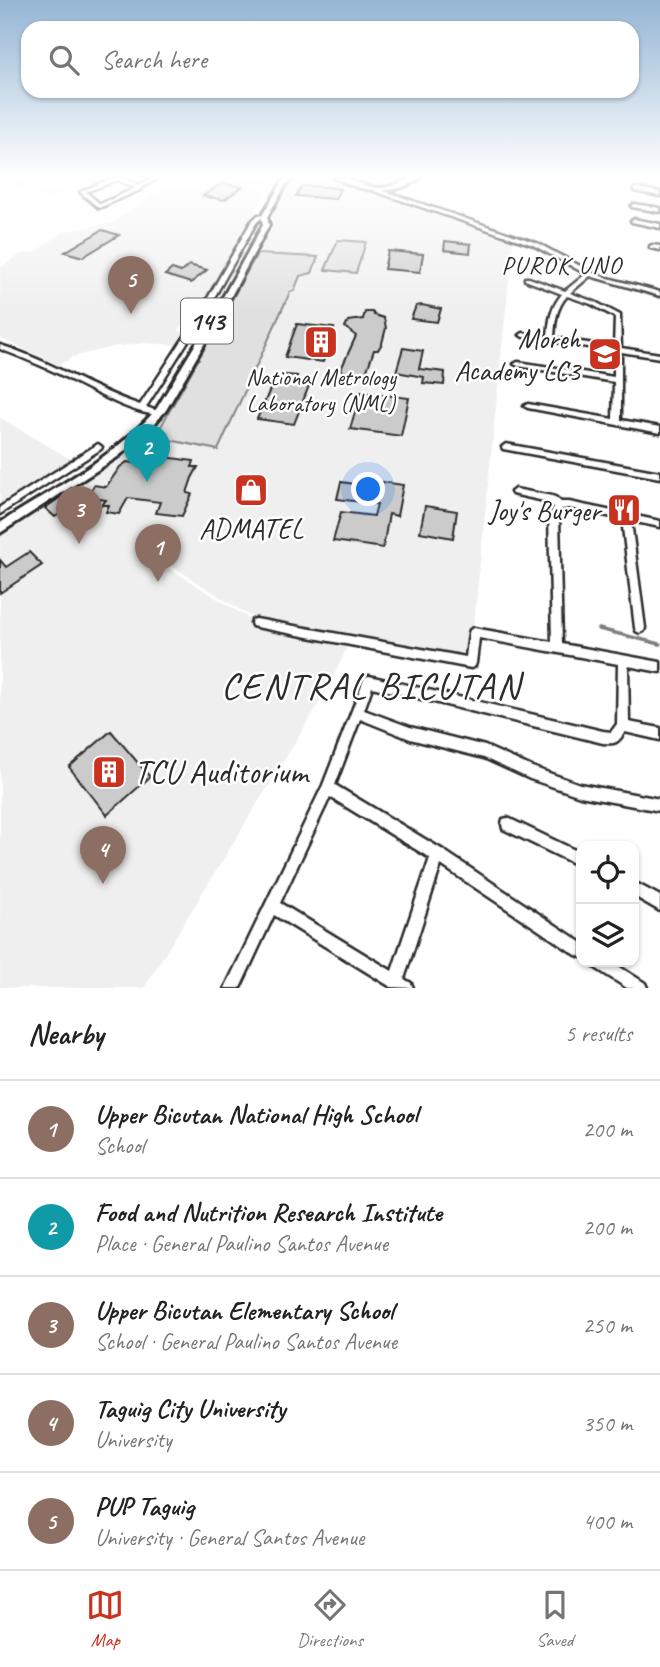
<!DOCTYPE html>
<html lang="en">
<head>
<meta charset="utf-8">
<style>
	:root { --surface:#fff; --page:#f6f6f6; --text:#222; --muted:#767676; --line:#e0e0e0; --accent:#c8321e }
	body { margin:0; font-family:Caveat,sans-serif; background:var(--page); color:var(--text) }
	.controls { position:absolute; right:21px; bottom:21px; display:grid; overflow:hidden; border-radius:14px; box-shadow:0 2px 5px #0004 }
	.controls button { width:63px; height:63px; display:grid; place-items:center; padding:0; border:0; border-bottom:2px solid var(--line); background:var(--surface); color:var(--text); font:35px sans-serif }
	.you { position:absolute; left:369px; top:490px; width:24px; height:24px; margin:-18px; border:5px solid #fff; border-radius:50%; background:#1a73e8; box-shadow:0 0 0 10px #1a73e833 }
	.badge { display:grid; place-items:center; width:46px; height:46px; border-radius:50%; background:var(--accent); color:#fff; font-size:23px; font-weight:700 }
	.pin { position:absolute; translate:-50% -58px; filter:drop-shadow(0 2px 4px #0008) }
	.pin::after { content:''; position:absolute; top:37px; width:24px; height:21px; background:inherit; clip-path:polygon(0 0,100% 0,50% 100%) }
	.list { margin:0; padding:0; list-style:none }
	h2 { display:flex; justify-content:space-between; align-items:center; height:91px; margin:0; padding:0 28px; font-size:30px }
	h2 small { font-size:23px; font-weight:400; color:var(--muted) }
	.list li { display:grid; grid-template-columns:46px 1fr auto; gap:21px; align-items:center; box-sizing:border-box; height:98px; padding:0 28px; border-top:2px solid var(--line) }
	.list b { display:block; font-size:26px; white-space:nowrap }
	.list p { margin:0; font-size:23px; white-space:nowrap; color:var(--muted) }
	.list em { font-size:23px; font-style:normal; color:var(--muted) }
	.icon { flex:none; width:38px; height:38px; fill:none; stroke:currentColor; stroke-width:2; stroke-linecap:round; stroke-linejoin:round }
	.map { position:relative; flex:none; width:660px; height:988px; overflow:hidden }
	.search { position:absolute; background:var(--surface); box-shadow:0 2px 5px #0004; left:21px; right:21px; top:21px; height:77px; display:flex; align-items:center; gap:18px; box-sizing:border-box; padding:0 24px; border-radius:21px; color:var(--muted); font-size:26px }
	.sheet { height:581px; background:var(--surface) }
	nav { display:flex; justify-content:space-around; align-items:center; box-sizing:border-box; height:98px; border-top:2px solid var(--line); background:var(--surface); font-size:19px; color:var(--muted) }
	nav a { display:grid; justify-items:center; gap:4px }
	nav .on { color:var(--accent) }
	.map>svg:first-child { display:block }
	.built { fill:#efefef }
	.green { fill:#e0e0e0; stroke:#868686; stroke-width:2 }
	.lines { fill:none; stroke-linecap:round; stroke-linejoin:round }
	.stream { stroke:#7e7e7e; stroke-width:3.5 }
	.building { fill:#cbcbcb; stroke:#2b2b2b; stroke-width:2 }
	.minor-casing { stroke:#2b2b2b; stroke-width:5 }
	.major-casing { stroke:#2b2b2b; stroke-width:6 }
	.minor { fill:#fff; fill-rule:evenodd }
	.major { fill:#fff; fill-rule:evenodd }
	.labels { text-anchor:middle; dominant-baseline:central; stroke-width:5; stroke-linejoin:round; paint-order:stroke }
	.far-poi-label { font-size:23px; fill:#2b2b2b; stroke:#fff }
	.far-neighbourhood-label { font-size:24px; letter-spacing:2px; fill:#2b2b2b; stroke:#fff }
	.shield { fill:#fff; stroke:#6b6b6b; stroke-width:2 }
	.shield-label { font-size:26px; font-weight:bold; fill:#2b2b2b }
	.poi-label { font-size:28px; fill:#2b2b2b; stroke:#fff; text-anchor:end }
	.near-poi-label { font-size:33px; fill:#2b2b2b; stroke:#fff; text-anchor:start }
	.near-quarter-label { font-size:38px; letter-spacing:2px; fill:#2b2b2b; stroke:#fff }
</style>
</head>
<body>
<div class="map">
<svg width="660" height="988" viewBox="0 0 660 988">
	<rect width="100%" height="100%" fill="#fff"/>
	<filter id="ink" filterUnits="userSpaceOnUse"><feTurbulence type="fractalNoise" baseFrequency=".0143" numOctaves="2"/><feDisplacementMap in="SourceGraphic" scale="14" xChannelSelector="R" yChannelSelector="G"/><feConvolveMatrix kernelMatrix="1 2 1 2 8 2 1 2 1" color-interpolation-filters="sRGB"/></filter>
	<g filter="url(#ink)">
		<!-- built -->
		<g class="built">
			<path d="M0,177H106L47,200L0,180Z"/>
			<path d="M177,177H274L204,304L190,325H181L178,331L184,332L176,345L144,343L118,346L71,357V359L58,365L0,338V268L21,254L36,252L64,231L112,223Z"/>
			<path d="M299,177H332L513,239L470,661L256,620L133,541L153,558L256,623L254,627L348,646L326,692L144,988H0V536L120,457L167,411L213,335L273,223V219L269,217L275,204L289,182Z"/>
			<path d="M344,177H413L399,186L386,188L373,187Z"/>
			<path d="M0,418L74,461L0,507Z"/>
		</g>
		<!-- green -->
		<g class="green">
			<path d="M338,240L366,242L356,273L325,270Z"/>
			<path d="M257,254L318,257L312,273L300,276L294,291L290,292L218,450L155,437Z"/>
		</g>
		<g class="lines">
			<!-- stream -->
			<path class="stream" d="M599,629L660,644"/>
		</g>
		<!-- building -->
		<g class="building">
			<path d="M222,183L242,187L224,200L203,196Z"/>
			<path d="M302,186L330,187L340,189L335,199L296,196Z"/>
			<path d="M102,230L119,235L83,257L65,252Z"/>
			<path d="M445,241L471,244L470,253L444,250Z"/>
			<path d="M388,251L423,254L420,272L384,269Z"/>
			<path d="M189,265L207,270L191,283L165,275L172,269L181,272Z"/>
			<path d="M422,305L441,309L437,322L411,319L416,306Z"/>
			<path d="M365,312H373L374,315L384,318L386,328L382,343L378,350H374L365,376L345,373L341,369L356,336L345,327L348,321L363,319Z"/>
			<path d="M297,324L334,328L323,362L285,357Z"/>
			<path d="M403,348L423,351L419,369L445,372L444,385L423,383L424,377L396,372Z"/>
			<path d="M285,375L297,376L295,381L310,383L294,424L257,419L275,378L283,379Z"/>
			<path d="M361,392L409,398L401,436L350,429Z"/>
			<path d="M156,451L165,452L164,457L194,461L192,467H198L192,478L187,493L192,494L182,516L156,513L160,502L128,498L119,514L106,512L109,505H102L106,500L87,497L94,485L106,487L120,467L127,462L143,464L146,461H151Z"/>
			<path d="M376,481L403,485L397,516L389,514L383,548L333,541L341,512L374,516L377,504L337,499L341,482L374,487Z"/>
			<path d="M61,497L72,506L55,517L45,508Z"/>
			<path d="M425,506L457,511L453,538L420,532Z"/>
			<path d="M29,552L42,565L0,593V560L6,567Z"/>
			<path d="M111,731L150,777L107,815L69,767Z"/>
		</g>
		<g class="lines">
			<!-- minor casing -->
			<g class="minor-casing">
				<g id="minor">
					<path d="M112,177H119L138,185L155,177H161L142,187V189L99,208L80,192L112,178ZM117,180L136,188L100,204L86,192Z"/>
					<path d="M636,188L660,192V196L634,191V189Z"/>
					<path d="M374,189H378L537,243L597,275L660,292V296L590,276L570,293L595,302L620,315L621,348L660,354V358L621,352V420L660,427V433L528,408L524,406L528,404L613,419L614,382L518,366L514,364L518,362L614,377V351L523,337L520,335L523,333L548,337C549,320 551,307 562,294L525,280V278H529L565,291L586,274L533,245L374,191ZM567,296L591,304L615,317L614,347L554,338C555,322 556,308 567,296Z"/>
					<path d="M634,204L660,208V212L632,207L631,206Z"/>
					<path d="M258,215L263,216L256,223L202,319L146,407L155,410L156,412L155,414C131,414 79,384 55,372C37,364 19,356 0,349V345C49,360 91,389 140,405L196,319L251,222Z"/>
					<path d="M634,219L660,224V228L632,222L631,221Z"/>
					<path d="M652,245L660,246V250L650,248V246Z"/>
					<path d="M98,444L102,447L101,449L0,514V507Z"/>
					<path d="M506,444L660,472V478L503,449L502,447Z"/>
					<path d="M515,489L552,496L555,497L561,502H569L660,521V527L631,521L645,628L644,631L640,633L636,631L635,628L622,519L569,508L562,509L559,516L562,644L660,662V672L628,666L629,722L660,728V740L625,732C617,743 617,744 603,743L372,687L364,710L410,727L485,746L532,767L580,784L660,799V811L580,796L530,779L484,758L410,739L360,719L335,785L443,850L581,942V957L576,955L441,865L404,979L411,983L413,988L391,987L274,915L240,988H225L323,785L365,677L369,676L603,731L611,732L617,724L618,664L479,638L476,663L475,666L471,668L256,627L252,626L251,623L252,620L256,619L466,657L469,633L470,630L474,628L552,642L549,516L554,507L549,502L512,494L511,492ZM330,797L430,858L392,971L280,903Z"/>
					<path d="M508,818L581,853V867L503,829L502,824L503,819Z"/>
					<path d="M634,882L660,896V911L634,896Z"/>
					<path d="M592,962H612L645,983L647,988H627L594,967Z"/>
				</g>
			</g>
			<!-- major casing -->
			<g class="major-casing">
				<g id="major">
					<path d="M289,177H296L287,183L267,217L269,225L221,315L166,410L155,423L119,456L0,533V523C51,490 119,455 157,408L213,315L263,225L261,217L283,181Z"/>
					<path d="M334,177C349,177 362,187 378,188C395,189 406,177 421,177C394,197 362,193 334,177Z"/>
				</g>
			</g>
			<!-- minor -->
			<use href="#minor" class="minor"/>
			<!-- major -->
			<use href="#major" class="major"/>
		</g>
	</g>
	<!-- sky -->
	<linearGradient id="sky" x2="0" y2="1"><stop stop-color="#94b5d4"/><stop offset="0.56" stop-color="#fff"/><stop offset="1" stop-color="#fff" stop-opacity="0"/></linearGradient>
	<rect width="660" height="315" fill="url(#sky)"/>
	<!-- icons -->
	<defs>
		<g id="building-square" transform="scale(1.75)"><rect x="-9" y="-9" width="18" height="18" rx="4" fill="#c8321e" stroke="#fff"/><path d="M-4-6H4V6H1V3H-1V6H-4ZM-2.5-4.3h1.7v1.8h-1.7ZM.8-4.3h1.7v1.8H.8ZM-2.5-1h1.7V.8h-1.7ZM.8-1h1.7V.8H.8Z" fill="#fff"/></g>
		<g id="school-square" transform="scale(1.75)"><rect x="-9" y="-9" width="18" height="18" rx="4" fill="#c8321e" stroke="#fff"/><path d="M0-5L7-2L0 1L-7-2ZM-4 1L0 2.5L4 1V4Q0 6-4 4Z" fill="#fff"/></g>
		<g id="shop-square" transform="scale(1.75)"><rect x="-9" y="-9" width="18" height="18" rx="4" fill="#c8321e" stroke="#fff"/><path d="M-5-2.5h2.3a2.7 3.5 0 0 1 5.4 0H5L5.5 6h-11ZM-1.5-2.5h3a1.5 2.3 0 0 0-3 0Z" fill="#fff"/></g>
		<g id="restaurant-square" transform="scale(1.75)"><rect x="-9" y="-9" width="18" height="18" rx="4" fill="#c8321e" stroke="#fff"/><path d="M-5-6h1v4h1v-4h1v4h1v-4h1v5L-1.5 .5V6h-2V.5L-5-1ZM5-6V6H3V1.5H1.5Q1.5-4 5-6Z" fill="#fff"/></g>
	</defs>
	<g fill-rule="evenodd">
		<use href="#building-square" x="321" y="342"/>
		<use href="#school-square" x="605" y="354"/>
		<use href="#shop-square" x="251" y="490"/>
		<use href="#restaurant-square" x="624" y="510"/>
		<use href="#building-square" x="109" y="772"/>
	</g>
	<g class="labels">
		<!-- far-poi labels -->
		<g class="far-poi-label">
			<text x="321" y="377">National Metrology<tspan x="321" dy="26">Laboratory (NML)</tspan></text>
		</g>
		<!-- far-neighbourhood labels -->
		<g class="far-neighbourhood-label">
			<text x="562" y="265">PUROK UNO</text>
		</g>
		<!-- shield labels -->
		<rect class="shield" x="181" y="298.5" width="52" height="45" rx="5"/>
		<g class="shield-label">
			<text x="207" y="321">143</text>
		</g>
		<!-- poi labels -->
		<g class="poi-label">
			<text x="580" y="338">Moreh<tspan x="580" dy="32">Academy LC3</tspan></text>
			<text x="600" y="510">Joy's Burger</text>
			<text x="251" y="528" text-anchor="middle">ADMATEL</text>
		</g>
		<!-- near-poi labels -->
		<g class="near-poi-label">
			<text x="134" y="772">TCU Auditorium</text>
		</g>
		<!-- near-quarter labels -->
		<g class="near-quarter-label">
			<text x="371" y="685">CENTRAL BICUTAN</text>
		</g>
	</g>
</svg>
<div class="controls">
<button><svg class="icon" aria-label="locate" viewBox="0 0 24 24"><circle cx="12" cy="12" r="6"/><path d="M12 2v4M12 18v4M2 12h4M18 12h4"/></svg></button>
<button><svg class="icon" aria-label="layers" viewBox="0 0 24 24"><path d="M12 4l9 5-9 5-9-5zM3 14l9 5 9-5"/></svg></button>
</div>
<div class="you"></div>
<div class="pin badge" style="left:158px;top:582px;background:#8d6e63">1</div>
<div class="pin badge" style="left:147px;top:482px;background:#0f9aa8">2</div>
<div class="pin badge" style="left:79px;top:544px;background:#8d6e63">3</div>
<div class="pin badge" style="left:103px;top:884px;background:#8d6e63">4</div>
<div class="pin badge" style="left:131px;top:314px;background:#8d6e63">5</div>
<div class="search"><svg class="icon" aria-label="search" viewBox="0 0 24 24"><circle cx="10" cy="10" r="6"/><path d="M15 15l6 6"/></svg>Search here</div>
</div>
<section class="sheet">
<h2>Nearby<small>5 results</small></h2>
<ul class="list">
<li><span class="badge" style="background:#8d6e63">1</span><div><b>Upper Bicutan National High School</b><p>School</p></div><em>200 m</em></li>
<li><span class="badge" style="background:#0f9aa8">2</span><div><b>Food and Nutrition Research Institute</b><p>Place · General Paulino Santos Avenue</p></div><em>200 m</em></li>
<li><span class="badge" style="background:#8d6e63">3</span><div><b>Upper Bicutan Elementary School</b><p>School · General Paulino Santos Avenue</p></div><em>250 m</em></li>
<li><span class="badge" style="background:#8d6e63">4</span><div><b>Taguig City University</b><p>University</p></div><em>350 m</em></li>
<li><span class="badge" style="background:#8d6e63">5</span><div><b>PUP Taguig</b><p>University · General Santos Avenue</p></div><em>400 m</em></li>
</ul>
</section>
<nav>
<a class="on"><svg class="icon" aria-label="map" viewBox="0 0 24 24"><path d="M3 6l6-2 6 2 6-2v14l-6 2-6-2-6 2zM9 4v14M15 6v14"/></svg>Map</a>
<a><svg class="icon" aria-label="directions" viewBox="0 0 24 24"><path d="M12 3l9 9-9 9-9-9zM9 14v-3h6M13 9l2 2-2 2"/></svg>Directions</a>
<a><svg class="icon" aria-label="saved" viewBox="0 0 24 24"><path d="M7 4h10v16l-5-4-5 4z"/></svg>Saved</a>
</nav>
</body>
</html>
